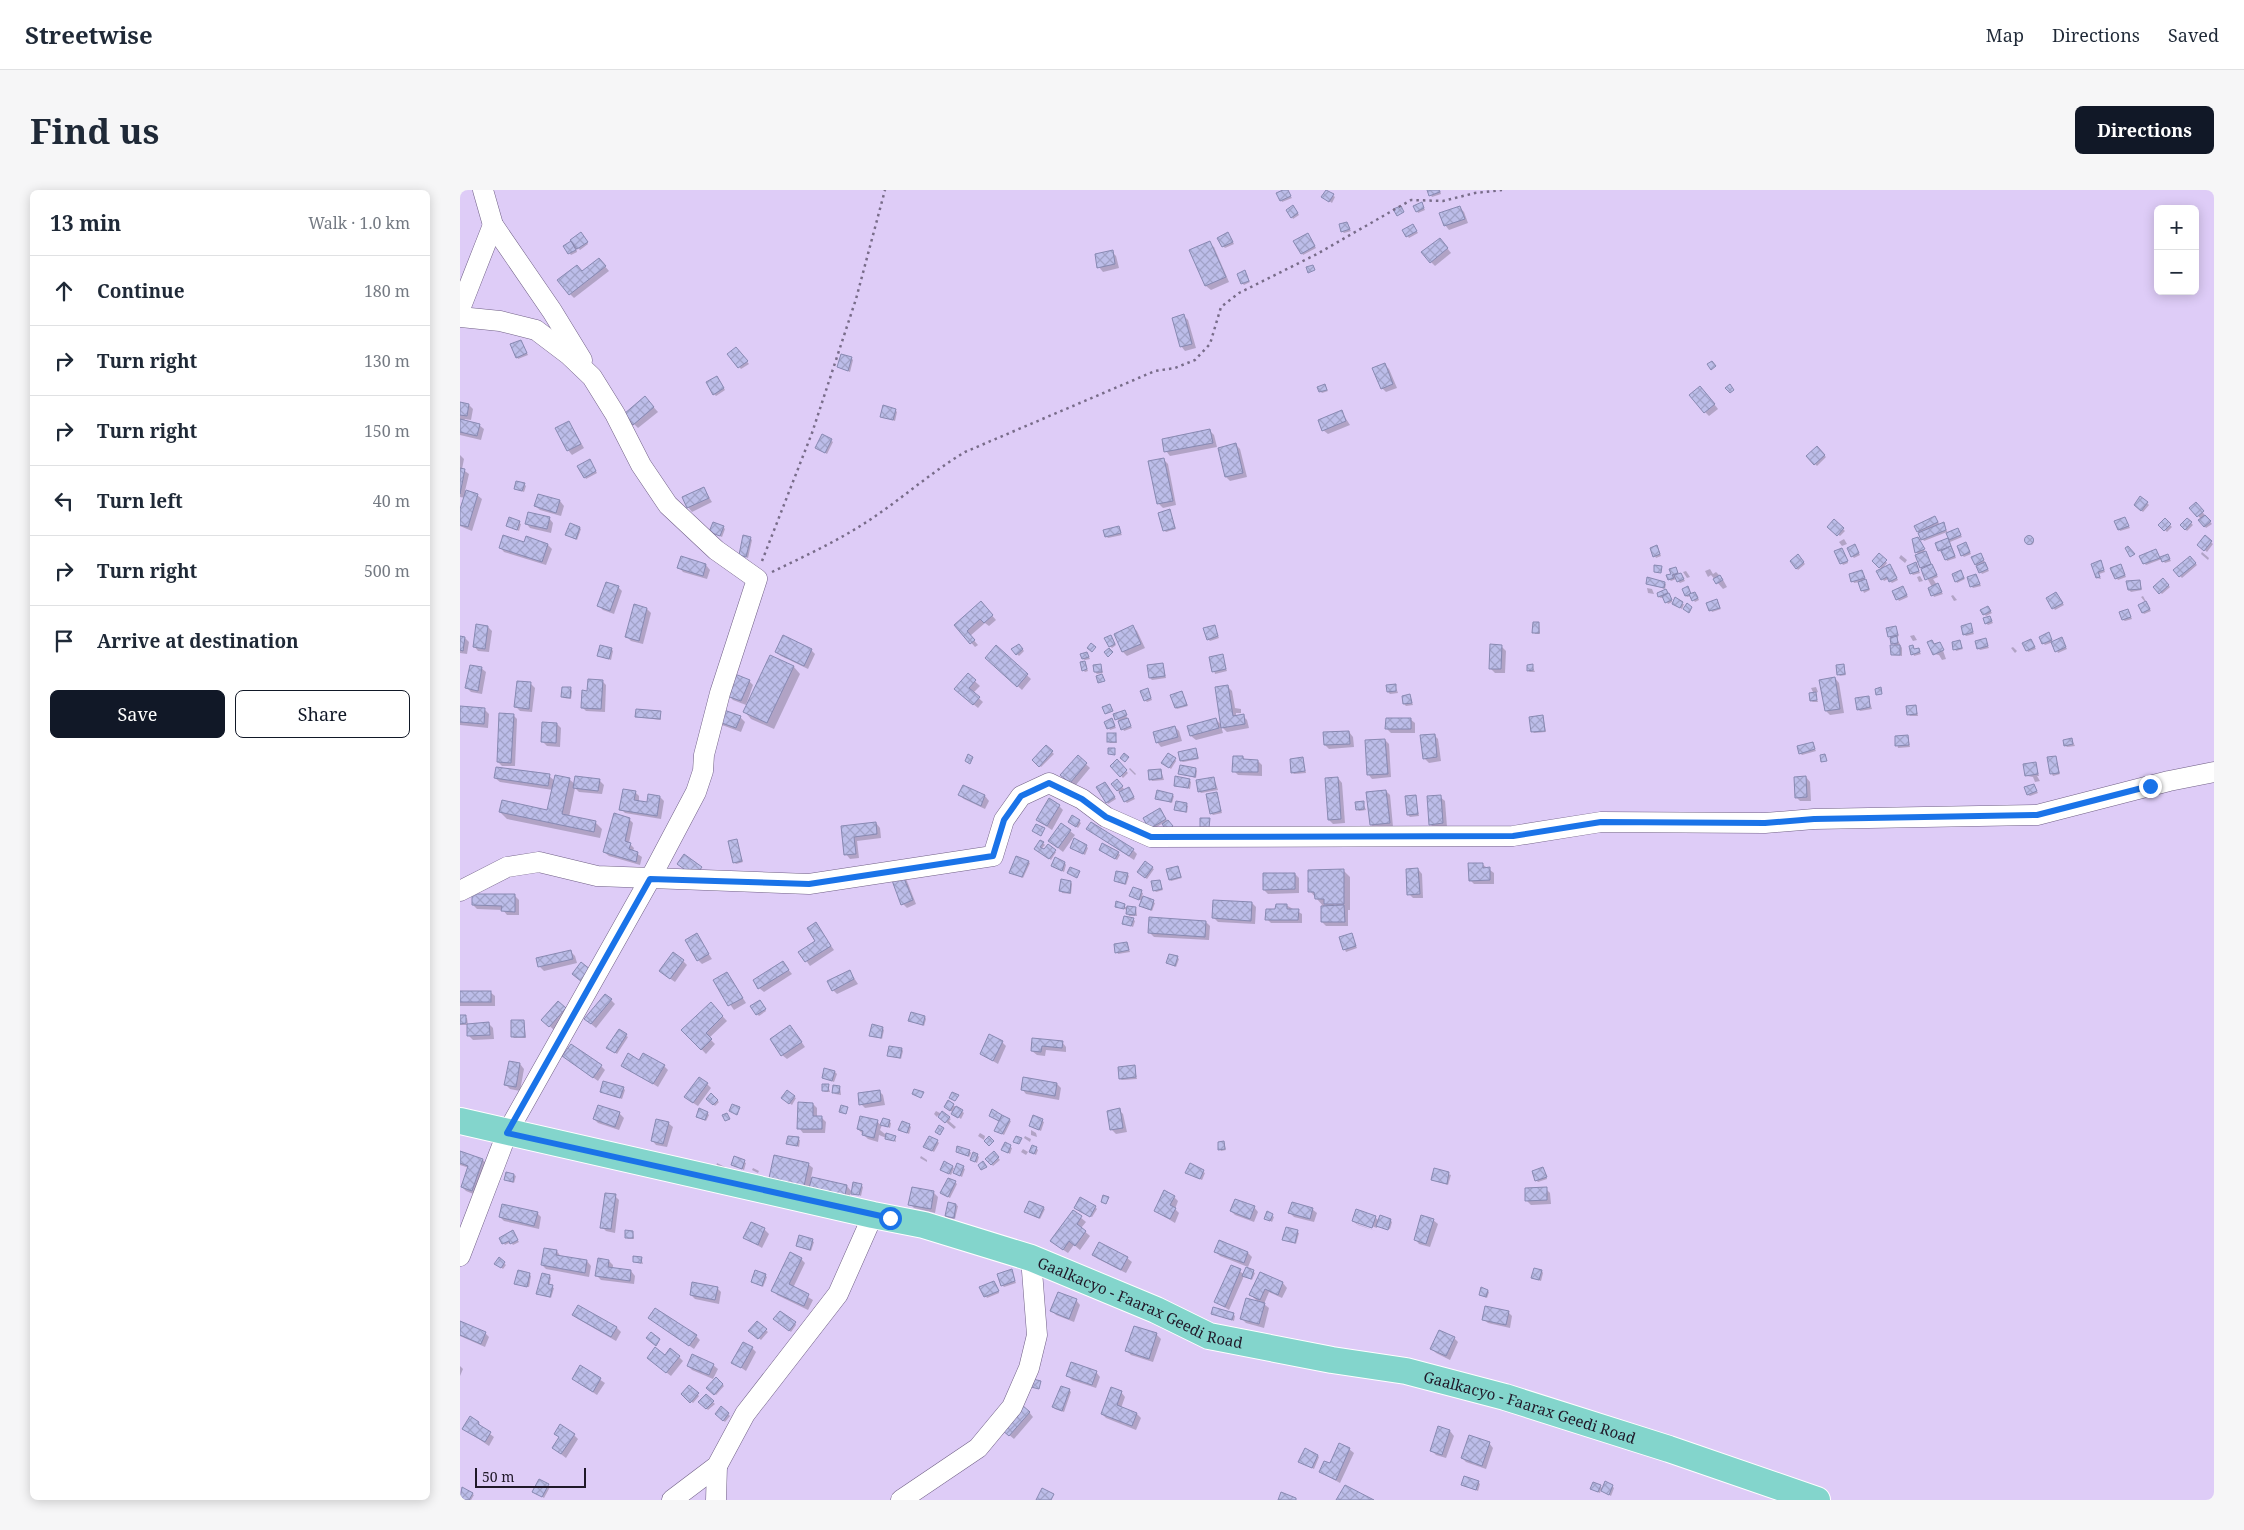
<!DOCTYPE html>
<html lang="en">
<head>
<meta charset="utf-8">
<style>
	:root { --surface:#fff; --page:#f6f6f7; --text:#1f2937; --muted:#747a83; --line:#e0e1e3; --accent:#111827 }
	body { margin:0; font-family:"Noto Serif",serif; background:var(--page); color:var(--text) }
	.controls { position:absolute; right:15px; top:15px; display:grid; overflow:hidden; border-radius:8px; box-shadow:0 2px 12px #0003 }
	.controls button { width:45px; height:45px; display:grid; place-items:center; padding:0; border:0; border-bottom:1px solid var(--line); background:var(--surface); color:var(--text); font:25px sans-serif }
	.scale { position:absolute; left:15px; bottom:12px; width:111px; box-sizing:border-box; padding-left:5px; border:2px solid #201929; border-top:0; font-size:14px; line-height:18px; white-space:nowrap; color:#201929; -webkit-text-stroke:4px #deccf7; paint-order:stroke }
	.stop { position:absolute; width:15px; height:15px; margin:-11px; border:4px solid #1a73e8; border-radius:50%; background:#fff }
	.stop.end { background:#1a73e8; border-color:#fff; box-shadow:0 1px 5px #0008 }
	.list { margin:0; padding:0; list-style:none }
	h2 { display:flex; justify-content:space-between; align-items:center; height:65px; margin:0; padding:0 20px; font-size:21px }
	h2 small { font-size:16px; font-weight:400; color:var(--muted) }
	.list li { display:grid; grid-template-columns:32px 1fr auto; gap:15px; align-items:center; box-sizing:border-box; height:70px; padding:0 20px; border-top:1px solid var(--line) }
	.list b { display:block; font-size:19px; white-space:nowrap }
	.list em { font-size:16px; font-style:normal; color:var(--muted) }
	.actions { display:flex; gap:10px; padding:15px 20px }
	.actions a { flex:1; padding:11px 0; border:1px solid var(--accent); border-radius:8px; text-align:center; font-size:18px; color:var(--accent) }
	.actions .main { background:var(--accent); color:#fff }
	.icon { flex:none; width:28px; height:28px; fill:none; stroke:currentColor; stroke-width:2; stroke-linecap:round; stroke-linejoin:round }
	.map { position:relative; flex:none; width:1754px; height:1310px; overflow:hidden; border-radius:8px }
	header { display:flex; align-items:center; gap:30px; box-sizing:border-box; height:70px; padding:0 25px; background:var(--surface); border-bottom:1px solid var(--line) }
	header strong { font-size:24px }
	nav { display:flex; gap:28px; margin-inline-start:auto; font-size:18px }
	.intro { display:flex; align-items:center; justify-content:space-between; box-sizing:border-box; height:120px; padding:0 30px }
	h1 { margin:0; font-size:35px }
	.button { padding:12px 22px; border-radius:8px; background:var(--accent); color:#fff; font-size:18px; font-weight:700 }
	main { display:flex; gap:30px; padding:0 30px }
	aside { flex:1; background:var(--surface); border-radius:8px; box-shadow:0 2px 12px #0003 }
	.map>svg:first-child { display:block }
	.shadow { fill:#0003 }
	.building { fill:url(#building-cross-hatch); stroke:#8889b2 }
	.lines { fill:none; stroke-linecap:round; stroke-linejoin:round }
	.minor-casing { stroke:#706086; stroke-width:21 }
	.major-casing { stroke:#fff; stroke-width:28 }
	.path { stroke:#786c89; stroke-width:2.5; stroke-dasharray:2.5 4; stroke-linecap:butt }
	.minor { stroke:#fff; stroke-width:20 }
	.major { stroke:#83d5cc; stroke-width:26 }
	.route { stroke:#1a73e8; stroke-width:6 }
	.labels { text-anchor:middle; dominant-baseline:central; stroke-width:4.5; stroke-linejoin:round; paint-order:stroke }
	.street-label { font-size:15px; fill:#201929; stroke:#deccf7 }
</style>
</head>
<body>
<header>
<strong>Streetwise</strong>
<nav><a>Map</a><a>Directions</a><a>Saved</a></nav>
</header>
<div class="intro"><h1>Find us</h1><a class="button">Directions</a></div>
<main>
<aside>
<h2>13 min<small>Walk · 1.0 km</small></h2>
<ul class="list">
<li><svg class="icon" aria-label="ahead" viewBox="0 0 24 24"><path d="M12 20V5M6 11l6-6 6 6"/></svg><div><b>Continue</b></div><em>180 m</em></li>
<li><svg class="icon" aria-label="right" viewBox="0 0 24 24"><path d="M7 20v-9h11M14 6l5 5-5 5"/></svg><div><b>Turn right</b></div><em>130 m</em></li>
<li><svg class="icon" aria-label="right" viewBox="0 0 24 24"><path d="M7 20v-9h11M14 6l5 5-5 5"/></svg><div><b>Turn right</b></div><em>150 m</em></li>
<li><svg class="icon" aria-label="left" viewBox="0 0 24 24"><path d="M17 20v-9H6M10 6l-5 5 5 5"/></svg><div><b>Turn left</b></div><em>40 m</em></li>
<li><svg class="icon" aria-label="right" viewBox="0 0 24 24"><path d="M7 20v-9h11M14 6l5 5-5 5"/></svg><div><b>Turn right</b></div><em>500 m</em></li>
<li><svg class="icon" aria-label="arrive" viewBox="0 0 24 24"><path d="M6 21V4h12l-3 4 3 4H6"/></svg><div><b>Arrive at destination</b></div></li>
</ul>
<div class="actions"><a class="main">Save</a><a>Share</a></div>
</aside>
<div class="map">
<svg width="1754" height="1310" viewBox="0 0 1754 1310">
	<defs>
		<pattern id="building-cross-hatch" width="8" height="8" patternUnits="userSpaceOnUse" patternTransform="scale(1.25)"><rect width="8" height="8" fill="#bcbde9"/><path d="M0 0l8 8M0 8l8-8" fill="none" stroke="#a1a2c8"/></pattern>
	</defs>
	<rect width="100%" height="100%" fill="#deccf7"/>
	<!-- shadow -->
	<g class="shadow">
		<path d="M826,0L832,8L822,12L821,10Z"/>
		<path d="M968,0H980L981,4L972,7Z"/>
		<path d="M867,1L875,7L872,13L865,8Z"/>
		<path d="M963,16L965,20L958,23L957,21Z"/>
		<path d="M835,18L839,25L833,29L832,27Z"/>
		<path d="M1000,18L1004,22L1008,33L989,40L985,35Z"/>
		<path d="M887,33L891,41L884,43L882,41Z"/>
		<path d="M953,35L958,43L949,48L944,41Z"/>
		<path d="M121,44L128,54L120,60L116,56L117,62L111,65L105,57Z"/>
		<path d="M770,46L774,54L765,58L763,56Z"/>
		<path d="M849,46L856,58L843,65L842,63Z"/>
		<path d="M749,53L754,57L769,92L751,100L746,96L731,61Z"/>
		<path d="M984,54L991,63L975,76L971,72Z"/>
		<path d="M652,62L656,66L659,78L643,82L639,77Z"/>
		<path d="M143,74L149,81L114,108L110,104L122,82Z"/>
		<path d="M785,82L790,92L784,95L782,93Z"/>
		<path d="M724,126L728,130L736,158L725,161L721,156Z"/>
		<path d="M61,151L68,165L58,169L57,167Z"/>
		<path d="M276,159L289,174L281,179L269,164Z"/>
		<path d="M391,168L393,170L390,182L378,177Z"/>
		<path d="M924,174L929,179L937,198L926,202L922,198Z"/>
		<path d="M257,187L265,200L256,206L254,204Z"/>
		<path d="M865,195L868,201L862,203L860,201Z"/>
		<path d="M1245,202L1258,219L1249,226L1245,222Z"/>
		<path d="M189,212L198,222L178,238L174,234Z"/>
		<path d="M0,213L9,215L13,219L11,230L5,229L4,231L19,235L24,239L21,250L0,245Z"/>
		<path d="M435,220L437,222L435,231L421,226Z"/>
		<path d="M881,221L890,235L868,244L863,240Z"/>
		<path d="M109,232L124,258L112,265L108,260Z"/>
		<path d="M750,241L754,245L757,257L710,266L706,261Z"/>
		<path d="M362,245L373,252L367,264L358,259Z"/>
		<path d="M776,255L780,259L787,287L770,291L766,287L759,258Z"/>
		<path d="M1357,258L1366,267L1357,276L1347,266Z"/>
		<path d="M0,265L4,269L2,279L9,284L5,301L17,305L22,309L12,341L0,336V323L5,308L0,307Z"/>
		<path d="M703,269L708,274L716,315L703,318L699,314L690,272Z"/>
		<path d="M131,272L137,283L126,289L125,287Z"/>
		<path d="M64,294L66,296L64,302L55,299Z"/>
		<path d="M244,299L252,312L232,322L228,317Z"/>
		<path d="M100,311L104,316L101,326L80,320L75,316Z"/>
		<path d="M1687,313L1689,315L1683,322L1677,317Z"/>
		<path d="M1736,314L1752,334L1746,338L1740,330L1741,329L1731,318Z"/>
		<path d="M710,321L716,339L706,342L704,340Z"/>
		<path d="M1475,327L1480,335L1483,334L1485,336L1488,344L1499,341L1502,347L1490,352L1496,368L1487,371L1483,362L1479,361L1477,354L1490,349L1487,342L1464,351L1458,341Z"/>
		<path d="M89,328L93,333L91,343L70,338L66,333Z"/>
		<path d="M1665,328L1670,338L1660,341L1659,339Z"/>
		<path d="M50,329L61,334L59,341L47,336Z"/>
		<path d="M1727,329L1733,335L1727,341L1721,335Z"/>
		<path d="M1705,330L1712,337L1707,342L1700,335Z"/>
		<path d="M1374,331L1385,341L1380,346L1369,337Z"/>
		<path d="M263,337L265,339L262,347L252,343Z"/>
		<path d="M658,337L662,345L648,348L646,346Z"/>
		<path d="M120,338L121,339L117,350L106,345Z"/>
		<path d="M1745,347L1753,354L1747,362L1739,355Z"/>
		<circle cx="1570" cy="351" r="4"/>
		<path d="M290,348L292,350L288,368L282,366L280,365Z"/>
		<path d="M1384,349L1387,354L1382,356L1379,352Z"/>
		<path d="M1459,350L1478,387L1473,389L1483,404L1474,407L1470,398L1472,397L1461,377L1459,365L1456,362Z"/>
		<path d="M65,354L88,355L92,359L86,375L44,362L40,357Z"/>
		<path d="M1507,355L1511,364L1504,367L1502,365Z"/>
		<path d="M1198,358L1201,366L1196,368L1195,366Z"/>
		<path d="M1396,358L1400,365L1394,368L1392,366Z"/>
		<path d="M1382,360L1388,373L1383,375L1376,362Z"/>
		<path d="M1696,361L1700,369L1708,366L1711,371L1705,373L1702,369L1686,375L1684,373Z"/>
		<path d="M1742,362L1749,368L1748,370L1741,364Z"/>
		<path d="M1521,364L1529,381L1522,384L1516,374Z"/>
		<path d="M1419,365L1427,373L1422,379L1414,371Z"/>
		<path d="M1441,365L1447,370L1445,373L1439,368Z"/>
		<path d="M1338,366L1345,374L1338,380L1331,371Z"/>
		<path d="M1730,367L1737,375L1722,388L1715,381Z"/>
		<path d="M222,368L246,375L250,380L247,389L223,382L219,377Z"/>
		<path d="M1456,374L1460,383L1453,385L1451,383Z"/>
		<path d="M1632,374H1642L1645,382L1639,384L1641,389L1637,388Z"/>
		<path d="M1430,375L1438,390L1432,393L1428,389L1424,391L1418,381Z"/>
		<path d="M1662,377L1666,387L1658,390L1652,379Z"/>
		<path d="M1215,378L1219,385L1222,386L1225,391L1220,393L1216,389L1211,391L1209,389L1208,386L1213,384Z"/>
		<path d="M1250,379L1253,384L1256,382L1262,388L1267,397L1263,399L1251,385L1248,387L1245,381Z"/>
		<path d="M1226,381L1230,387L1227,388L1223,382Z"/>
		<path d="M1402,381L1410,400L1404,403L1399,392L1394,393L1393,391Z"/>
		<path d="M1501,382L1505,389L1497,393L1496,391Z"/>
		<path d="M1516,385L1521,396L1513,398L1511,396Z"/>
		<path d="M1460,386L1463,391L1459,392L1457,387Z"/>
		<path d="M1703,390L1710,397L1702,404L1695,397Z"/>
		<path d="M1680,391L1682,400L1671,402L1669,400Z"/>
		<path d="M1187,393H1204L1206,394L1205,399Z"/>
		<path d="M158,397L162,401L154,424L143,420L139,416Z"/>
		<path d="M1187,398L1192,399L1194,404L1188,403Z"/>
		<path d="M1228,398L1232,405H1237L1239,410L1235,412L1231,406L1227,407L1226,406Z"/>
		<path d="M1444,399L1448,407L1439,411L1434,402Z"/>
		<path d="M1206,401L1213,413L1224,414L1222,419L1215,415L1212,412L1208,414L1204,407L1201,408L1199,407L1198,404Z"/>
		<path d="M1493,405L1497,410L1494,411L1491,406Z"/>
		<path d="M1598,406L1604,415L1595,420L1588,409Z"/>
		<path d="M1683,406L1691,421L1684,424L1683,423L1686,413L1681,407Z"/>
		<path d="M1257,411L1261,419L1252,422L1248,414Z"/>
		<path d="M521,413L536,430L529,436L525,433L510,446L518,455L515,457L496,435Z"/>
		<path d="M1528,417L1532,423L1526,426L1524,424Z"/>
		<path d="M187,419L191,423L183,454L171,451L167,447Z"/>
		<path d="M1669,422L1672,429L1665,431L1663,430Z"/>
		<path d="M1531,429L1533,433L1528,435L1526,433Z"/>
		<path d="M1079,433L1080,444H1075L1074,442Z"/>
		<path d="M1510,434L1514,444L1506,446L1504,444Z"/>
		<path d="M754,436L759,448L750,451L748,449Z"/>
		<path d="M28,437L32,441L29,462L18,461L14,456Z"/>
		<path d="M673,437L677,441L685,458L667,466L663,462Z"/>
		<path d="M1435,438L1439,446L1436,447L1442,458V466L1432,465L1435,456L1429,446Z"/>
		<path d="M1454,445L1457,450L1453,451L1450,446Z"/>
		<path d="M651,446L656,455L652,458L650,456Z"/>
		<path d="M1590,446L1593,453L1602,449L1607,459L1598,463L1593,452L1585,455L1583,453Z"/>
		<path d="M0,447L5,448L9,452L7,464L0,463Z"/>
		<path d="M1525,450L1529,458L1520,460L1518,458Z"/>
		<path d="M1571,450L1576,459L1568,462L1567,460Z"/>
		<path d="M1472,451L1475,455H1481L1486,469L1482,470L1479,465L1474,464Z"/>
		<path d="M1500,451L1503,459L1496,461L1495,459Z"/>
		<path d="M559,455L564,461L559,466L553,460Z"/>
		<path d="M1041,456L1046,461L1045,483H1035L1030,478Z"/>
		<path d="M1452,456L1455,461L1458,459L1461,464L1454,466Z"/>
		<path d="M536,457L571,489L562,500L531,472Z"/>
		<path d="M1553,457L1557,461L1555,463L1551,458Z"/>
		<path d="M151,459L153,461L151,470L138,466Z"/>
		<path d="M351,460L355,464L348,479L321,466L316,462Z"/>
		<path d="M627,463L630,469L625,470L623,469Z"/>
		<path d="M762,466L767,481L755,484L751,468Z"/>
		<path d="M311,467L334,477L340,484L314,539L291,529L285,522Z"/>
		<path d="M625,472L628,481L625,482L623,480Z"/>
		<path d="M703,474L706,488L692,490L690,488Z"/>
		<path d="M640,475L643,483L637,484L635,482Z"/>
		<path d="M1384,475L1386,485L1380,486L1378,484Z"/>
		<path d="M1072,476L1075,482H1070L1068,481Z"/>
		<path d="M21,478L26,482L22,504L11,502L7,498Z"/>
		<path d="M508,485L520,496L513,503L523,512L518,518L500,503Z"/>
		<path d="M1375,488L1379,493L1384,523L1370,525L1366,521Z"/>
		<path d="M142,491L146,495L145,522L126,521L122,517L129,502Z"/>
		<path d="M289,491L293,495L286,515L273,510L268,505Z"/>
		<path d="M58,492L71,494L75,498L72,522L60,521L56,517Z"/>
		<path d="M935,495L938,503L930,504L928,502Z"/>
		<path d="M768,497L772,501L775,518L781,519V523H776V527L783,526L787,530L789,538L767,542L761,536L763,543L736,550L731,546L729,537L756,529L762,536Z"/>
		<path d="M1356,497L1358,502L1355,503L1358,512H1353L1351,511L1354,504L1351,498Z"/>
		<path d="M110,499L112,501L111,509L104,508L102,506Z"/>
		<path d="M688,499L692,510L687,512L685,510Z"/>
		<path d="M722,502L728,516L717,519L716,518Z"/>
		<path d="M950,506L953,515L946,516L944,514Z"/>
		<path d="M1408,507L1412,519L1400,521L1398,519Z"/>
		<path d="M0,517L25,520L29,524L28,538L0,535Z"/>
		<path d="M1456,517L1458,526H1450L1448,524Z"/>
		<path d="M664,521L672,538L664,541L659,530L656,529Z"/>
		<path d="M200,522L201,530L177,527Z"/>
		<path d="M53,525L57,529L55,576H42L38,572Z"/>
		<path d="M1083,526L1086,542L1074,543L1072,541Z"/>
		<path d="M280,527L285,532L281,542L262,535L258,530Z"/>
		<path d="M950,529L955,533V543H931L927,539Z"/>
		<path d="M652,530L656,538L650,540L646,532Z"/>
		<path d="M97,534L101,538L100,557L87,556L83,552Z"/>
		<path d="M715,537L719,541L722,551L701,557L697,552Z"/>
		<path d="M889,542L893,547L894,557L869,559L865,555Z"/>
		<path d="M655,545L657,553H650L648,551Z"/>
		<path d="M974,545L978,549L981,571L969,573L964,568Z"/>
		<path d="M1448,546L1450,557L1438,558L1436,547Z"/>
		<path d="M925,550L929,554L931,587L912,589L908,584Z"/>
		<path d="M1612,550L1615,556L1607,557L1605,555Z"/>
		<path d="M1352,553L1356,561L1342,565L1340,563Z"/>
		<path d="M586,557L594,564L581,577L573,570Z"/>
		<path d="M735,559L739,569L723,572L721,571Z"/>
		<path d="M618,567L630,578L615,596L606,589Z"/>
		<path d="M783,567L786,571H798L802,575V586L778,585L774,581Z"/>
		<path d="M1596,567L1600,584L1593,586L1592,584Z"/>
		<path d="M843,568L846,583L834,584L832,582Z"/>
		<path d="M715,569L716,571L711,579L705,574Z"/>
		<path d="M657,571L668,583L663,588L652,576Z"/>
		<path d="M1576,574L1579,586H1577L1580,591L1575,592L1573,587L1567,586L1565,575Z"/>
		<path d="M670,578L676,584L675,585L669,579Z"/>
		<path d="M736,579L737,581L736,588L720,584Z"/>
		<path d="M701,580L704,590L692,591L691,589Z"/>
		<path d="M89,586L95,591L109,589L115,594L139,590L144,595L142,604L119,602L115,598L109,627L135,632L142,639L140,648L47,629L40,622L88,621L93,600L40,592L35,588Z"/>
		<path d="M1346,587L1350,592L1351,611H1340L1336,607Z"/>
		<path d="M754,588L758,600L741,603L739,601Z"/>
		<path d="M878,588L882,593L885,633L873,634L869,630Z"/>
		<path d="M729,590L731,592L730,599L715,595Z"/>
		<path d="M657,591L664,599L659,602L653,594Z"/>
		<path d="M647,595L656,609L648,614L647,612Z"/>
		<path d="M503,597L525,606L529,611L525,619L504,609L499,605Z"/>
		<path d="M1575,597L1578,603L1570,606L1568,605Z"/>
		<path d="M669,599L675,609L667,613L665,611Z"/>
		<path d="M926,601L930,605L933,637L916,639L911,635Z"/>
		<path d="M175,602L179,606V612L188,613L200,607L204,611L201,629L165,623L161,619Z"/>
		<path d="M757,603L762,623L753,625L751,623Z"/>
		<path d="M712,605L714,606L712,613L696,608Z"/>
		<path d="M955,607L959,626L950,627L948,625Z"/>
		<path d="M980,607L985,611L987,637L974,638L970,634Z"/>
		<path d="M903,613L906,620L899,621L897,619Z"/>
		<path d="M726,615L728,616L727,623L716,619Z"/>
		<path d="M599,616L603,620L592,640L577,630Z"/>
		<path d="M702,622L708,632L713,639L708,640L703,633L692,640L690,638Z"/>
		<path d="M612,626L621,633L618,638L611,633Z"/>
		<path d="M169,629L173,633L169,653L174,658L173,661L182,667L180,675L149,666L144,662Z"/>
		<path d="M416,633L420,638L421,648L397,651L399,668L390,669L386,664L383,637Z"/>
		<path d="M602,635L615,645L603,662L589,651Z"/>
		<path d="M627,639L673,660L677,664L674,670Z"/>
		<path d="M276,650L283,672L276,674L274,672Z"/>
		<path d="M581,651L585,655L581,659L596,662L591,670L577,660Z"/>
		<path d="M626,656L628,658L625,665L613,659Z"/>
		<path d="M642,662L658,663L660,665L657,670Z"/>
		<path d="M568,672L570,673L563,688L553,684Z"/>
		<path d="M605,673L606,675L604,682L592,676Z"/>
		<path d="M1022,674L1034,683V694H1014L1010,690Z"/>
		<path d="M718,677L722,688L711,691L710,690Z"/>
		<path d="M692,678L694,679L687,689L680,684Z"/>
		<path d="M958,679L962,684L963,708H953L949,704Z"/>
		<path d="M883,680L890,687V720H888V736H866L862,732L864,717L850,701Z"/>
		<path d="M667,684L669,686L666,695L655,691Z"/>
		<path d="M835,684L839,688V703L808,704L804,700Z"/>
		<path d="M431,686H445L456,714L447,718L443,714Z"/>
		<path d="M700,691L703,700L696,702L694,700Z"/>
		<path d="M611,692L612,694L611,704L602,703L601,701Z"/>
		<path d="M673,699L683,703L682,707L695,713L692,721L682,717L680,716L682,711L671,706Z"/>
		<path d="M55,706L59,710V725H47L43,720L17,719L13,715Z"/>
		<path d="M792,713L796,717L795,734L758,732L754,728Z"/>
		<path d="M665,715V717L676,718L677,726H669L667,720L656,716Z"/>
		<path d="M826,715L842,724V733H811L807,729Z"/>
		<path d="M673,729L675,731L673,737L663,733Z"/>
		<path d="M746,732L750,736L749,750L694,747L690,743Z"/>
		<path d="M355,733L374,760L350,776L340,762L357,751Z"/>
		<path d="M891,744L897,758L886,762L880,748Z"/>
		<path d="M236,745L252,769L242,774L238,770Z"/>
		<path d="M667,753L670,762L658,764L657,762Z"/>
		<path d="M110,761L115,766L117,773L84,781L80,777Z"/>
		<path d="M717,767L719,769L716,777L707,773Z"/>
		<path d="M223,771L227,775L215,792L205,785Z"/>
		<path d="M323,773L332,784L304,802L299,798Z"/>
		<path d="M390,782L398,794L377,804L373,800Z"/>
		<path d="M267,783L286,813L274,820L254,791Z"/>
		<path d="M0,802H30L35,806V816H0Z"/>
		<path d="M151,810L155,814L136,838L130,833Z"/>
		<path d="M98,813L109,823L94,840L83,830Z"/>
		<path d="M301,813L306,821L299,826L297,824Z"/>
		<path d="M251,814L267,831L249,848L255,854L246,864L223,840Z"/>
		<path d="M0,826L7,828L8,835H0Z"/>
		<path d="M465,827L466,829L464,836L450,831Z"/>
		<path d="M64,831L66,848H54L52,846Z"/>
		<path d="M29,834L33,838L34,849L13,850L9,846Z"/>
		<path d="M422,838L424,840L422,849L411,845Z"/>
		<path d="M159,841L168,847L157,864L150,859Z"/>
		<path d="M334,841L345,857L327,869L322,865Z"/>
		<path d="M573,850L602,852L606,857V862L586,860L585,866L577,865L572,861Z"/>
		<path d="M542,852L546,856L538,874L521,864Z"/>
		<path d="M442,859L443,861L441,869L429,865Z"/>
		<path d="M104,866L141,876L145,880L138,891Z"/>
		<path d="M60,874L64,879L60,901L50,899L46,895Z"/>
		<path d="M163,875L204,876L208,880L198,897Z"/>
		<path d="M674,876L677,889L662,890L660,889Z"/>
		<path d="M375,882L377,884L374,892L363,888Z"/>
		<path d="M247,894L251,898L238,916L230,911Z"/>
		<path d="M597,894L601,898L599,910L566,904L562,899Z"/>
		<path d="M368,895L370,902H365L363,901Z"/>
		<path d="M380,897L381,905L375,904L373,902Z"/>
		<path d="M163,898L165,900L162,909L142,902Z"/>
		<path d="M419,901L423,905L425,915L405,918L401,914Z"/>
		<path d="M251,905L259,912L255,916L248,909Z"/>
		<path d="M334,907L336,908L332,915L325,910Z"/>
		<path d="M353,914L357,918V927H361L366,932L365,943H343L339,938Z"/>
		<path d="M493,915L504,923L501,929L487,918Z"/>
		<path d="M659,920L663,924L667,942L656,944L652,940L648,922Z"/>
		<path d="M476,921L491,929L489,931L496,937L494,939L478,925L477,927L474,924Z"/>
		<path d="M533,921L551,931L544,945L538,942L540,932L532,927Z"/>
		<path d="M159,923L164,928L159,940L138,933L134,929Z"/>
		<path d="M247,923L249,925L246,931L237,927Z"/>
		<path d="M574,927L584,932L581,941L570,936Z"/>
		<path d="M423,929L431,933L430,938L422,935L420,940L425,944L435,947L436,952L419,945L418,952L408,949L398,939L417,931L421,936Z"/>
		<path d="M208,933L213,937L207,957L196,955L192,950Z"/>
		<path d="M449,935L451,937L449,944L440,940Z"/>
		<path d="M571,940L576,943L577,947L571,945Z"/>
		<path d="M520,943L525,946L524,950L518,946Z"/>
		<path d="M565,946L571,949L570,952L564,948Z"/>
		<path d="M338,949L340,950L339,957L328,953Z"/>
		<path d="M477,951L479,953L474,962L467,958Z"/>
		<path d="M764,952L766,960L761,961L760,959Z"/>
		<path d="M545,954L552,958L550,964L545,961Z"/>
		<path d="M576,958L578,960L576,965L570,962Z"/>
		<path d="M563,959L568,962L566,965L561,962Z"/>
		<path d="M509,961L511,963L509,967L497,962Z"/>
		<path d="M0,962L23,970L27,974L16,1005L6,1001L2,997L9,978L0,975Z"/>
		<path d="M534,963L540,970L533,976L527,969Z"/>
		<path d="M517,965L519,967L517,973L511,970Z"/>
		<path d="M461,966L467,970V972L460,968Z"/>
		<path d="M274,968L286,973L284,980L272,974Z"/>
		<path d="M257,973L265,977L263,981L256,977Z"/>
		<path d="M348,974L353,978L351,988L387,996L392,1002L401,995L403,997L401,1006L391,1002L388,1014L315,992Z"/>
		<path d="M498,975L505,979L502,987L496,984Z"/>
		<path d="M730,975L745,983L742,990L729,984Z"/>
		<path d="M492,977L494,978L491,985L484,981Z"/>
		<path d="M293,978L299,981L298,983L292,980Z"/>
		<path d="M975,980L991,985L988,995L972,990Z"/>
		<path d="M1084,980L1087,989L1078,992L1076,990Z"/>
		<path d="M54,985L56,986L54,993L46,990Z"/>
		<path d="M495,992L497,994L490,1008L481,1003Z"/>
		<path d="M453,998L474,1003L478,1007L475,1023L454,1018L450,1014Z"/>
		<path d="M1086,999L1090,1003L1091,1014L1071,1015L1067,1011Z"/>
		<path d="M155,1006L159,1010L155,1043L146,1041L142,1037Z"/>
		<path d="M714,1007L718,1011L715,1019L719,1023L715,1033L695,1021Z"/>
		<path d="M496,1015L498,1016L495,1029L488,1028L486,1026Z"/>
		<path d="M635,1017L637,1019L632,1027L618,1020Z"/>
		<path d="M794,1017L798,1022L794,1032L775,1025L771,1021Z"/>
		<path d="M583,1018L585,1019L580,1029L566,1022Z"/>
		<path d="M852,1019L857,1023L854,1032L834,1027L830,1023Z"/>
		<path d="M613,1021L626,1032L621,1038L630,1046L620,1060L614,1055L608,1063L596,1055Z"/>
		<path d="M77,1023L81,1027L79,1039L44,1031L40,1027Z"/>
		<path d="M808,1023L814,1027L812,1032L806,1028Z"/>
		<path d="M915,1027L919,1031L930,1030L932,1032L930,1039L918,1035L917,1038L897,1031V1034L916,1041L898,1035L893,1031Z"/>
		<path d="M973,1030L978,1034L970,1057L959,1054L955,1049Z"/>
		<path d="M304,1039L309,1044L302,1058L285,1048Z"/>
		<path d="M173,1042L174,1049H168L166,1047Z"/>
		<path d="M837,1042L839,1043L836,1054L824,1049Z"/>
		<path d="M54,1044L59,1052L53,1055L51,1052L45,1055L41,1049Z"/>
		<path d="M352,1051L354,1052L351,1061L337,1056Z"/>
		<path d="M85,1059L97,1061L101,1067L127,1071L131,1076L129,1087L86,1079L82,1075Z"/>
		<path d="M756,1062L788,1063L792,1067L788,1077L760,1066Z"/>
		<path d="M634,1065L667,1068L672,1072L666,1083L638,1069Z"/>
		<path d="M181,1068L183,1074L174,1072Z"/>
		<path d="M39,1069L46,1075L43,1079L38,1075Z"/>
		<path d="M341,1069L345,1073L333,1098L353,1110L348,1120L317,1105L313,1100Z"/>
		<path d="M149,1071L153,1075V1079L171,1081L175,1086L174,1094L141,1090L137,1086Z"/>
		<path d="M772,1077L784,1084L793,1082L795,1083L792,1090L784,1086L769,1120L756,1112Z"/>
		<path d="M551,1081L556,1093L544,1097L542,1095Z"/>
		<path d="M1082,1081L1083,1083L1081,1091L1072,1088Z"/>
		<path d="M800,1083L823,1093L827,1098L822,1108L809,1102L804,1114L809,1118L804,1138L786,1133L782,1129L798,1112L791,1105Z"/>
		<path d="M70,1085L71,1086L69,1097L56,1094Z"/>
		<path d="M305,1085L307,1087L303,1097L292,1091Z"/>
		<path d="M90,1086L91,1088L89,1096L94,1098L91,1108L78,1103Z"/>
		<path d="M536,1094L539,1103L527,1108L521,1098Z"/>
		<path d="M257,1098L261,1102L259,1114L235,1109L231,1105Z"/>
		<path d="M1028,1101L1029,1102L1027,1108L1020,1105Z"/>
		<path d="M616,1110L620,1115L614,1132L596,1125L592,1121Z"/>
		<path d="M118,1117L157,1138L161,1142L156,1151L118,1129L114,1125Z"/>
		<path d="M1048,1122L1052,1126L1050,1138L1028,1133L1023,1129Z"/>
		<path d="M753,1124H773L775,1126L774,1131Z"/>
		<path d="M189,1128L236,1146L240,1150L234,1159Z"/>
		<path d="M317,1131L335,1133L336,1135L331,1142Z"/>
		<path d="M0,1132L25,1143L29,1147L25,1157L0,1146Z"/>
		<path d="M297,1133L308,1142L301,1150L290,1141Z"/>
		<path d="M696,1144L701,1149L693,1172L671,1165L667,1161Z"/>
		<path d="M994,1148L998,1152L990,1170L976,1163L972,1159Z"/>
		<path d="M292,1158L296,1162L286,1181L273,1172Z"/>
		<path d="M205,1166L219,1167L223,1171L211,1186L193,1172Z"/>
		<path d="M253,1175L258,1179L253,1189L232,1180L228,1176Z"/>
		<path d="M0,1176L3,1179L0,1186Z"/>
		<path d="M121,1177L145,1193L137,1205L113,1189Z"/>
		<path d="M636,1182L640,1187L636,1198L612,1190L607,1185Z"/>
		<path d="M256,1188L264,1196L256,1205L248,1198Z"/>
		<path d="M229,1196L239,1206L233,1213L222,1204Z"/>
		<path d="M609,1200L611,1202L604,1222L595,1219L593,1217Z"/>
		<path d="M661,1202L665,1207L661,1218L677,1224L681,1228L676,1240L646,1228L642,1224Z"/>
		<path d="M246,1206L255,1214L248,1220L240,1212Z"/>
		<path d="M262,1218L270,1226L265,1232L256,1224Z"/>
		<path d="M569,1222L573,1227L554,1249L548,1244Z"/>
		<path d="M19,1233L22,1238L34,1247L29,1256L4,1239Z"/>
		<path d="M979,1238L990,1241L994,1246L986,1268L976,1265L972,1261Z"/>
		<path d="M96,1244L114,1245L118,1249L106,1268L93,1258L100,1248Z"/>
		<path d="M1029,1253L1033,1258L1026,1279L1006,1272L1002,1268Z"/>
		<path d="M889,1259L894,1263L880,1293L860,1282Z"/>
		<path d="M858,1266L859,1267L854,1279L842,1273Z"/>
		<path d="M80,1291L90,1297L84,1308L76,1303Z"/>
		<path d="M1018,1292L1020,1294L1018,1301L1002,1295Z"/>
		<path d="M1140,1296L1143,1299L1152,1296L1154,1298L1151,1306L1141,1300L1140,1303L1133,1300Z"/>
		<path d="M3,1299L14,1305L11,1310L0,1309Z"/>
	</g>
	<!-- building -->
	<g class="building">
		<path d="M823,0H828L831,6L820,11L816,3Z"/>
		<path d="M866,0L874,4L869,12L861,7Z"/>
		<path d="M967,0H979L980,2L969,6Z"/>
		<path d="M962,12L964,18L956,22L953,16Z"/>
		<path d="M833,15L838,23L831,28L826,20Z"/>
		<path d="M941,16L944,22L937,26L933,19Z"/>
		<path d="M1000,16L1005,29L984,36L979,23Z"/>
		<path d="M887,32L890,39L881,42L879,34Z"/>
		<path d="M953,34L957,41L946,47L942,40Z"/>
		<path d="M121,42L128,52L117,59L110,50Z"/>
		<path d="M768,42L773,52L762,57L757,48Z"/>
		<path d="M848,43L855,56L841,64L833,51Z"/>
		<path d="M980,48L988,58L970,73L961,62Z"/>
		<path d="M111,51L116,60L108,64L103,56Z"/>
		<path d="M750,51L766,87L745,96L729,60Z"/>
		<path d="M653,60L655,74L637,78L635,64Z"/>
		<path d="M139,68L146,76L109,105L97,90L117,75L122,81Z"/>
		<path d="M853,75L855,80L848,83L846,77Z"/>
		<path d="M785,80L789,91L781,94L777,84Z"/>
		<path d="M724,124L732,154L720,157L712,128Z"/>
		<path d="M61,150L67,163L56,168L50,154Z"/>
		<path d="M276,157L288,171L278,178L267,164Z"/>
		<path d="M381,164L392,167L388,181L377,177Z"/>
		<path d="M1252,171L1256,176L1251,180L1247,174Z"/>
		<path d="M925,173L933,194L921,199L912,178Z"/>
		<path d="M257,186L264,198L253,205L246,192Z"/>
		<path d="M865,194L867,200L859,202L857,197Z"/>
		<path d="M1270,194L1274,200L1270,203L1265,198Z"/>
		<path d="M1240,196L1255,214L1244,223L1229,205Z"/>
		<path d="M185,206L194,217L173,235L164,224Z"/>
		<path d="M0,212L9,214L7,226L0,225Z"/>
		<path d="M423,215L436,219L433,230L420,227Z"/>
		<path d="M882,220L886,231L862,241L858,230Z"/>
		<path d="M0,229L20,234L17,246L0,242Z"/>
		<path d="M109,231L121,254L107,261L95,238Z"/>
		<path d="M750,239L753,253L704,262L702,249Z"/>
		<path d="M362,244L372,249L365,263L355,258Z"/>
		<path d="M776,253L783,283L765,287L758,258Z"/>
		<path d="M1357,256L1365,265L1354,275L1346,266Z"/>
		<path d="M704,268L713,311L697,314L688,271Z"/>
		<path d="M130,269L136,281L124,288L117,276Z"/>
		<path d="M0,278L5,279L0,304Z"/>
		<path d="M56,291L65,293L62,301L54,299Z"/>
		<path d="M244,297L249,308L227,318L222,307Z"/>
		<path d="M6,300L18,304L8,337L0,335V319Z"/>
		<path d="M78,304L100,310L96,323L74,316Z"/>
		<path d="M1680,306L1688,312L1681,321L1674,315Z"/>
		<path d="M1736,312L1744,321L1737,327L1729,318Z"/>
		<path d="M710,319L715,338L703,341L698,323Z"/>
		<path d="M68,322L90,327L87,339L65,334Z"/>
		<path d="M1745,325L1751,331L1744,337L1738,330Z"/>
		<path d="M1475,326L1478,332L1457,342L1454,336Z"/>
		<path d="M49,327L60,331L57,340L46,336Z"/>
		<path d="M1665,327L1669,336L1658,340L1654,331Z"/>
		<path d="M1705,328L1711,334L1704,341L1698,335Z"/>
		<path d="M1727,328L1732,332L1725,340L1720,335Z"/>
		<path d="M1374,329L1384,338L1377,346L1367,337Z"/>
		<path d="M253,332L264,336L260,346L249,342Z"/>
		<path d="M1484,332L1486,340L1461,350L1458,343Z"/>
		<path d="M110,333L120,337L116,349L105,345Z"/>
		<path d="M659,336L661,343L645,347L643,340Z"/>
		<path d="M1498,338L1501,345L1489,350L1486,343Z"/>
		<path d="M43,345L64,352L66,346L88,354L82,372L39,358Z"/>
		<path d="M283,345L291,347L286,367L279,365Z"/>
		<path d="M1745,345L1752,351L1744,361L1737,355Z"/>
		<circle cx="1569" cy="350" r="4.5"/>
		<path d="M1458,347L1465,359L1455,363L1452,349Z"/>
		<path d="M1488,348L1491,356L1478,361L1475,353Z"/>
		<path d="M1506,352L1510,362L1501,366L1497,356Z"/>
		<path d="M1395,354L1399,363L1391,367L1387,358Z"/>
		<path d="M1197,355L1200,364L1193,367L1190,358Z"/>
		<path d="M1491,356L1495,366L1485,370L1481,361Z"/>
		<path d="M1668,356L1675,364L1670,367L1665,358Z"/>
		<path d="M1382,358L1388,371L1380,374L1374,361Z"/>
		<path d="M1696,359L1700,368L1683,374L1679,366Z"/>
		<path d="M1466,361L1471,374L1460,378L1455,365Z"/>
		<path d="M1419,363L1427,370L1419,378L1412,371Z"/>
		<path d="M1521,363L1524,370L1515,375L1511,367Z"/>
		<path d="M1338,364L1344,372L1336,379L1330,371Z"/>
		<path d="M1708,364L1710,369L1702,372L1700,367Z"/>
		<path d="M221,366L246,374L243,386L217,378Z"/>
		<path d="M1730,366L1736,373L1719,387L1713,380Z"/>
		<path d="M1641,370L1644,380L1638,382L1640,387L1636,388L1631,374Z"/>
		<path d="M1456,372L1459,381L1450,384L1447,376Z"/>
		<path d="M1525,372L1528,379L1519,383L1516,376Z"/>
		<path d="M1430,374L1437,388L1429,392L1427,387L1421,390L1416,381Z"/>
		<path d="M1472,374L1477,385L1465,390L1461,379Z"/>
		<path d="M1661,374L1665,385L1655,389L1650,378Z"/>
		<path d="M1194,375L1202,376L1201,383L1194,382Z"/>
		<path d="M1216,377L1218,383L1212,385L1214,388L1208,390L1206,385L1211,384L1209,379Z"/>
		<path d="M1402,380L1405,388L1391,392L1389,384Z"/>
		<path d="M1501,380L1504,388L1495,392L1492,384Z"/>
		<path d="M1221,383L1224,389L1217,392L1214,385Z"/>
		<path d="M1516,384L1520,394L1510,397L1507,387Z"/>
		<path d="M1260,385L1263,390L1256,394L1253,389Z"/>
		<path d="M1187,387L1205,392L1204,398L1186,394Z"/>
		<path d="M1703,388L1709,395L1699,404L1693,397Z"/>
		<path d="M1406,389L1409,399L1401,401L1398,392Z"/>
		<path d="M1680,390L1681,399L1668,400L1666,391Z"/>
		<path d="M146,392L159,396L150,421L137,416Z"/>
		<path d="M1478,393L1482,402L1471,406L1468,398Z"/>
		<path d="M1228,396L1231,404L1225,406L1222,399Z"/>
		<path d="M1443,396L1447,405L1436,410L1432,401Z"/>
		<path d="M1206,399L1208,403L1198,407L1197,403Z"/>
		<path d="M1235,402L1238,408L1232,411L1229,404Z"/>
		<path d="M1596,402L1603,413L1592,419L1586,408Z"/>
		<path d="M1209,403L1212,410L1205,413L1202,406Z"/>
		<path d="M1215,407L1223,412L1220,418L1212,414Z"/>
		<path d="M1257,409L1260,418L1249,421L1246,413Z"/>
		<path d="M521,411L533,425L524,433L520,429L507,441L515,450L510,454L494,435Z"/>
		<path d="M1686,411L1690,419L1682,423L1678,415Z"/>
		<path d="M1227,413L1232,417L1229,423L1223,419Z"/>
		<path d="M174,414L187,418L179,451L165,447Z"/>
		<path d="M1528,416L1531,421L1523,425L1520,420Z"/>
		<path d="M1668,419L1671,427L1662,430L1659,422Z"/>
		<path d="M1530,426L1532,431L1525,434L1523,428Z"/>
		<path d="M1073,432H1079V443H1072Z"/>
		<path d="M1511,433L1513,442L1503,445L1501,436Z"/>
		<path d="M16,434L28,436L25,459L13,457Z"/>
		<path d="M673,435L681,454L662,462L654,444Z"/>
		<path d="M755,435L758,446L747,450L743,438Z"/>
		<path d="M1436,436L1438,445L1428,447L1426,438Z"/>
		<path d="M1589,442L1592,450L1582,454L1579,447Z"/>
		<path d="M323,445L352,459L344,476L315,462Z"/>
		<path d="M651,445L655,454L649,457L644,448Z"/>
		<path d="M0,446L5,447L3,461L0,460Z"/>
		<path d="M1437,446L1438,453L1431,454L1430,448Z"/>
		<path d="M1602,447L1606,457L1595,462L1591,452Z"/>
		<path d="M1526,448L1528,456L1517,459L1515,451Z"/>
		<path d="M1571,449L1575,457L1566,461L1562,453Z"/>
		<path d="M1472,450L1474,454L1480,452L1484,460L1473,465L1467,452Z"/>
		<path d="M1500,450L1502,458L1493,460L1492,452Z"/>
		<path d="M631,453L636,457L632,462L627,458Z"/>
		<path d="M559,454L563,459L556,465L551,459Z"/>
		<path d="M1030,454L1042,455L1041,479H1029Z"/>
		<path d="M140,455L152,458L149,469L137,466Z"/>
		<path d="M536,455L568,484L557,497L525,468Z"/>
		<path d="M1430,455H1440V465H1431Z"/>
		<path d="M1453,455L1454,459L1459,458L1460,462L1451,465L1449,456Z"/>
		<path d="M649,458L653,462L648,467L644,462Z"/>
		<path d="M627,462L629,467L622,469L620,464Z"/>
		<path d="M763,464L766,479L752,482L749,467Z"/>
		<path d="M310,465L334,476L307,533L283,522Z"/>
		<path d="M625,471L627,479L622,481L620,472Z"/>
		<path d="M703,473L705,486L689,488L687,475Z"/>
		<path d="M641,474L642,482H634L633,475Z"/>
		<path d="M1073,474V480L1067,481V475Z"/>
		<path d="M1384,474L1385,484L1377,485L1376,475Z"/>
		<path d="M10,475L22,477L18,501L5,498Z"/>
		<path d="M508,483L516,490L509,498L520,507L513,515L494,499Z"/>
		<path d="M275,484L290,490L281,511L267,506Z"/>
		<path d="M642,484L645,491L638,493L636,486Z"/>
		<path d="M1375,487L1380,519L1365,521L1359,490Z"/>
		<path d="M128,489L143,490L141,519L121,518L122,500L127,501Z"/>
		<path d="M57,491L71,492L69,519L54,517Z"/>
		<path d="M936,494V501L927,502L926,495Z"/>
		<path d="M768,495L773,526L784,524L785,534L761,538L755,497Z"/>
		<path d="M102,497H111L110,508L101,507Z"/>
		<path d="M1421,497L1422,504L1416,505L1415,499Z"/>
		<path d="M688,498L691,508L684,511L680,501Z"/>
		<path d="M722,501L727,515L715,518L710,505Z"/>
		<path d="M1356,502L1357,510L1350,511L1349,503Z"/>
		<path d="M950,504L952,513L943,514L942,506Z"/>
		<path d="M1409,506L1410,517L1397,520L1395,508Z"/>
		<path d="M650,514L653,521L645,524L642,517Z"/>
		<path d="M1456,515L1457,524L1447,525L1446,516Z"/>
		<path d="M0,516L25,518L24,534L0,532Z"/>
		<path d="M176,519L201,521L200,529L175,527Z"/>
		<path d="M261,519L281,526L276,538L256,531Z"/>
		<path d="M665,520L667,525L655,530L653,524Z"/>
		<path d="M39,523L54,524L51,573L37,572Z"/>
		<path d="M1083,525L1085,541L1071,542L1069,527Z"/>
		<path d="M652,528L655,536L647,539L644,532Z"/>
		<path d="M668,528L671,536L661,540L658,531Z"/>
		<path d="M756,528L759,538L730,546L727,536Z"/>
		<path d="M926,528H951V539H925Z"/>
		<path d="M82,532L97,533L96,553L81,552Z"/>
		<path d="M715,536L718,547L696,553L693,542Z"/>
		<path d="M889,541L890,554L864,555L863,542Z"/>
		<rect x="647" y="543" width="9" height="9"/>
		<path d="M975,544L977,567L963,569L960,545Z"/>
		<path d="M1448,545L1449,555L1435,556V546Z"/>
		<path d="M1612,548L1613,554L1604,556L1603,550Z"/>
		<path d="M925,549L928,584L907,585L905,550Z"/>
		<path d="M1353,552L1355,559L1339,564L1337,556Z"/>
		<path d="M586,555L593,561L579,577L572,570Z"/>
		<path d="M648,558H655V565L648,564Z"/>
		<path d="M736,558L738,568L720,571L718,562Z"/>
		<path d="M664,563L669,567L665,572L660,568Z"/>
		<path d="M708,563L716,568L709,578L701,573Z"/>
		<path d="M508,564L513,567L510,574L505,571Z"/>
		<path d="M1365,564L1367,571L1361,572L1360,565Z"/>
		<path d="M618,565L627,573L610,593L600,585Z"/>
		<path d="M773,566H783V569L798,570V582H772Z"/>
		<path d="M1596,566L1599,583L1590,584L1587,567Z"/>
		<path d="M843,567L845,581L831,583L830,569Z"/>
		<path d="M657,569L667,580L660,587L650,576Z"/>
		<path d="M1576,572L1578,584L1565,586L1563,574Z"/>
		<path d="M720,575L736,578L735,587L718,584Z"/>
		<path d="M36,577L90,584L88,596L34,588Z"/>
		<path d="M701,579L702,588L689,590L688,580Z"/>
		<path d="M95,585L110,588L102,624L136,631L134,642L39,622L42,610L87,620Z"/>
		<path d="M115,586L140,589L138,601L113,598Z"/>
		<path d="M715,586L730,589L728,598L714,596Z"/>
		<path d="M1346,586L1347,607L1335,608L1334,587Z"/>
		<path d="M754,587L756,598L738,602L736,590Z"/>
		<path d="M878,587L881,629L868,630L865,588Z"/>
		<path d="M657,589L663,596L657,601L651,594Z"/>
		<path d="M645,592L655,607L646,613L636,597Z"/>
		<path d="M1574,594L1577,601L1567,605L1564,597Z"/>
		<path d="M503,595L525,605L521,616L498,605Z"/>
		<path d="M669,597L674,607L664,612L659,602Z"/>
		<path d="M163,599L176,601L174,610L187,612L188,604L200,606L197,626L159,620Z"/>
		<path d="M697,600L713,604L711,612L695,609Z"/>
		<path d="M926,600L930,633L910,635L906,602Z"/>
		<path d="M757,602L761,621L750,624L746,604Z"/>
		<path d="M956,605L958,624L947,625L945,606Z"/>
		<path d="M981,605L983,633L969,635L967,606Z"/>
		<path d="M589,608L600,615L587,636L576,630Z"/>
		<path d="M716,611L727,613L726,622L714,620Z"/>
		<path d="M904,611V619L896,620L895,612Z"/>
		<path d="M700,618L706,629L689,639L683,628Z"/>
		<path d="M154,623L170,628L165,651L171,653L169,659L178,662L176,672L143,662Z"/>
		<path d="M612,625L620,630L616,637L608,632Z"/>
		<path d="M740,628H750L749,638L740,637Z"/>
		<path d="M708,630L713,636L707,641L702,634Z"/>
		<path d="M416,632L417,644L394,647L396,664L384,665L381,636Z"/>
		<path d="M631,632L674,659L669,666L626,639Z"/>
		<path d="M601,633L611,640L598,658L588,651Z"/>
		<path d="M576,634L585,638L581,646L572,641Z"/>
		<path d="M614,648L627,655L623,664L610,658Z"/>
		<path d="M277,649L282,671L273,673L268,651Z"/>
		<path d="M580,650L584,652L580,657L584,659L588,654L596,660L589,669L574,659Z"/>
		<path d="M642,653L659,662L655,669L639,660Z"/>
		<path d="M224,664L242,677L235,687L217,674Z"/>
		<path d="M556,666L569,671L562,687L549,683Z"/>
		<path d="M595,667L605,672L602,681L591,676Z"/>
		<path d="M685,671L693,677L685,688L677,682Z"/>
		<path d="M1008,673H1023V678L1030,677V690L1009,691Z"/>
		<path d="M718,676L721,687L709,690L706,679Z"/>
		<path d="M610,677L620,681L617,688L607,683Z"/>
		<path d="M958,678L960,704L947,705L946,679Z"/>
		<path d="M884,679V714H864V709H855L854,702H848V680Z"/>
		<path d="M441,681L453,710L441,715L430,685Z"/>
		<path d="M656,681L668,683L665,694L654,691Z"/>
		<path d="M803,683H835V699L803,700Z"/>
		<path d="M601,689L611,691L610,703L599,701Z"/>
		<path d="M700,690L702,699L693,701L691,691Z"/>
		<path d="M673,697L682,700L679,710L669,706Z"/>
		<path d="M12,704H55V722L41,721L42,716L12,715Z"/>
		<path d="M683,706L694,710L691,720L679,716Z"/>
		<path d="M753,710L792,712L791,731L752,728Z"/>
		<path d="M656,711L665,714L664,719L655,717Z"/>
		<path d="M816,714H827V719H839L838,730H805L806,719H815Z"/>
		<path d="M884,715L885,732H861V716Z"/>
		<path d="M667,716L676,717L675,725L666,724Z"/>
		<path d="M664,726L674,728L671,736L662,734Z"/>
		<path d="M689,727L746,731L745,747L688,743Z"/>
		<path d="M356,732L371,756L345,772L338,762L355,751L347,738Z"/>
		<path d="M237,743L249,764L237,771L225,750Z"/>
		<path d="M892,743L896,756L883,760L879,747Z"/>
		<path d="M667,752L669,760L655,763L654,754Z"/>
		<path d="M111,760L113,769L78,777L76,768Z"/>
		<path d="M213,762L224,770L210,789L199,781Z"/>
		<path d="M709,764L718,766L715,776L706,773Z"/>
		<path d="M323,771L329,780L298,799L293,790Z"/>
		<path d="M121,772L131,780L122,792L112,784Z"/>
		<path d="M390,780L394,789L372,801L367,791Z"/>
		<path d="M267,782L283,808L268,816L253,790Z"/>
		<rect x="0" y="801" width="31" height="11"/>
		<path d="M145,804L152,809L131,834L124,829Z"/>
		<path d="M300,810L306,819L296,825L290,816Z"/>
		<path d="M98,811L106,818L89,837L81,830Z"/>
		<path d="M251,812L263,826L246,843L252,849L241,860L221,840Z"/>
		<path d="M451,822L465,826L463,835L448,831Z"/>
		<path d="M0,825H6V833L0,834Z"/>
		<path d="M51,830H64L65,847H51Z"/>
		<path d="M29,832L30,845L7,846V834Z"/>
		<path d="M412,834L423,837L421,848L409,846Z"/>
		<path d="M330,835L342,852L321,866L310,849Z"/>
		<path d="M159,839L167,844L155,863L146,858Z"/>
		<path d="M529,844L543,851L533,871L520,864Z"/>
		<path d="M572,848L603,851L602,858L582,856L581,862L571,861Z"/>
		<path d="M111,854L142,875L133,888L102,866Z"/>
		<path d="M429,856L442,858L440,868L427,866Z"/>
		<path d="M168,863L179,870L183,863L205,875L193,894L161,876Z"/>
		<path d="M49,871L60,873L56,897L44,895Z"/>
		<path d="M675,875L676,887L659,889L658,877Z"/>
		<path d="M364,878L375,881L372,891L362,888Z"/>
		<path d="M239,887L248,893L233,913L224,907Z"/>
		<path d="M563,887L597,893L595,906L561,900Z"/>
		<path d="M143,891L164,897L160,908L140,902Z"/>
		<path d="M362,894H369L368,901H362Z"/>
		<path d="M373,895L380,896L379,903H372Z"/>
		<path d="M454,899L464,902L461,908L452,904Z"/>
		<path d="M327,900L335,906L329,914L321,908Z"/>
		<path d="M420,900L421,911L399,915L398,903Z"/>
		<path d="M492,902L499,905L495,911L489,908Z"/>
		<path d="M251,903L258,910L253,915L246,909Z"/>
		<path d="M488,910L494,914L490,921L484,917Z"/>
		<path d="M338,912L353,913V926H362V939H337Z"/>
		<path d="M272,914L280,917L277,925L269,921Z"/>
		<path d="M138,915L160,922L155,937L133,929Z"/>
		<path d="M381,915L388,917L386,924L379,922Z"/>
		<path d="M496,916L503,920L498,928L491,924Z"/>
		<path d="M239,918L248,922L245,930L236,927Z"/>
		<path d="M660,918L663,938L650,940L647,921Z"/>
		<path d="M532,919L542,925L539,931L529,926Z"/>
		<path d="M482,921L490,927L485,933L478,927Z"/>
		<path d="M267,923L270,929L265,931L262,925Z"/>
		<path d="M542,925L550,929L542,944L534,941Z"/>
		<path d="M573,925L583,929L579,940L569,936Z"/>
		<path d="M400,926L418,930L414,948L402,945L403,941L397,939Z"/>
		<path d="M423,928L430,930L428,937L420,935Z"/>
		<path d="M196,929L209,932L203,954L191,951Z"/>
		<path d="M442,931L450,934L447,943L438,940Z"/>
		<path d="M479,935L484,938L480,945L475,942Z"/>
		<path d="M426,943L436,946L434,951L425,949Z"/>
		<path d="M328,946L339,947L337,956L326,954Z"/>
		<path d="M469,946L478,950L472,961L463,957Z"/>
		<path d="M529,946L534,951L529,956L524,951Z"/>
		<path d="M556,946L562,948L559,954L553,952Z"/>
		<path d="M764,951L765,959L758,960V952Z"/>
		<path d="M545,952L551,955L548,963L541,960Z"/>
		<path d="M572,955L577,957L574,964L569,962Z"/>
		<path d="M497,956L510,960L508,966L496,962Z"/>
		<path d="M0,961L23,969L12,1001L1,997L8,976L0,973Z"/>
		<path d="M534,961L539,967L531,975L525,969Z"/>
		<path d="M513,962L518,964L515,972L510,970Z"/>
		<path d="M314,965L349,973L344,996L309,988Z"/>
		<path d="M274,966L285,970L282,979L271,975Z"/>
		<path d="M484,971L493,976L489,984L480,980Z"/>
		<path d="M523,971L527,977L521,980L518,975Z"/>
		<path d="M497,973L504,976L500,986L493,983Z"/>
		<path d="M730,973L744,980L740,989L725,983Z"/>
		<path d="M1083,977L1087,987L1075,991L1072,981Z"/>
		<path d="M974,978L989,982L987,994L971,990Z"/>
		<path d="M46,982L54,984L53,992L44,990Z"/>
		<path d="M352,987L387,995L384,1010L348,1002Z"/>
		<path d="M488,988L496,991L488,1007L480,1003Z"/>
		<path d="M393,992L402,994L399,1005L391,1004Z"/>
		<path d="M452,997L474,1001L471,1019L448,1015Z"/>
		<path d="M1087,997V1010L1065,1011V998Z"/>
		<path d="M704,1000L715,1006L710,1015L716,1018L710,1029L694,1021Z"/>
		<path d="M145,1003L156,1004L151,1039L140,1038Z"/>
		<path d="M643,1005L649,1007L646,1014L641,1012Z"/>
		<path d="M620,1007L636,1016L630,1027L614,1018Z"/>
		<path d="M775,1009L795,1016L790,1029L770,1021Z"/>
		<path d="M569,1011L584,1017L579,1028L564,1022Z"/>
		<path d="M488,1012L496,1014L494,1028L485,1026Z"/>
		<path d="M832,1012L853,1018L850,1029L828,1023Z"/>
		<path d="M42,1014L78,1022L74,1036L39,1027Z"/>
		<path d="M896,1019L916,1026L912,1038L892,1031Z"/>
		<path d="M613,1020L622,1026L617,1034L626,1041L615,1056L609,1051L603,1060L590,1051Z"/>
		<path d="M807,1021L813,1024L810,1031L804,1029Z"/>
		<path d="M920,1025L931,1029L928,1040L916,1036Z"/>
		<path d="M961,1025L974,1029L966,1054L954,1050Z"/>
		<path d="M291,1032L305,1038L298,1055L283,1048Z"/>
		<path d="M826,1037L838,1040L835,1053L822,1050Z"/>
		<path d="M53,1040L58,1050L50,1054L49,1051L42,1054L39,1048Z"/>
		<path d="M165,1040L173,1041V1048H165Z"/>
		<path d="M339,1045L353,1049L350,1060L336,1056Z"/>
		<path d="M759,1050L788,1062L784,1073L754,1062Z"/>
		<path d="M639,1052L668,1067L661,1080L632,1065Z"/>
		<path d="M84,1058L97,1060L96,1065L127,1070L125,1083L81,1075Z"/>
		<path d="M330,1062L342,1068L329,1094L349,1104L344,1116L311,1101Z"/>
		<path d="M173,1066L182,1067L181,1073L173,1072Z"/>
		<path d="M39,1067L45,1072L41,1078L34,1074Z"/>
		<path d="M138,1068L149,1070L148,1077L171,1080L170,1091L135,1086Z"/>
		<path d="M771,1075L781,1079L765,1117L754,1112Z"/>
		<path d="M786,1077L794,1080L791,1089L782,1086Z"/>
		<path d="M1074,1078L1082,1080L1079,1090L1071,1088Z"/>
		<path d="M552,1079L555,1091L541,1096L537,1084Z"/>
		<path d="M58,1080L70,1083L67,1097L54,1094Z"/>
		<path d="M295,1080L306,1084L302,1096L291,1092Z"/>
		<path d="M800,1082L823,1092L818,1105L805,1099L800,1110L789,1105Z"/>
		<path d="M82,1083L90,1085L88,1094L93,1095L90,1107L76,1104Z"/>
		<path d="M534,1091L539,1101L524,1107L519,1097Z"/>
		<path d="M232,1092L258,1097L255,1110L230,1105Z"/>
		<path d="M1021,1097L1028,1100L1026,1107L1019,1105Z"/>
		<path d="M598,1102L617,1109L609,1129L590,1121Z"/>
		<path d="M786,1108L805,1113L799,1134L780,1129Z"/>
		<path d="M118,1115L157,1137L151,1147L112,1125Z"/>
		<path d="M1025,1116L1049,1121L1046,1135L1022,1130Z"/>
		<path d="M753,1117L774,1123L772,1130L751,1124Z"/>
		<path d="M195,1118L237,1145L229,1156L188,1128Z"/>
		<path d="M320,1121L336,1132L329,1141L313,1129Z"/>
		<path d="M0,1131L26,1142L21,1154L0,1145Z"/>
		<path d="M297,1131L307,1139L298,1149L288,1141Z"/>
		<path d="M674,1136L697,1143L689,1169L665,1161Z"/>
		<path d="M979,1140L995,1147L986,1166L970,1159Z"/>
		<path d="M191,1142L200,1149L196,1156L186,1148Z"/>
		<path d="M283,1152L293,1157L281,1178L271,1173Z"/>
		<path d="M195,1157L205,1165L210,1158L220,1166L206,1183L187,1168Z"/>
		<path d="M232,1164L254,1174L249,1185L227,1176Z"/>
		<path d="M611,1172L637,1181L632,1195L606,1186Z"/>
		<path d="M120,1175L141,1188L133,1202L112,1189Z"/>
		<path d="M256,1187L263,1194L254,1205L246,1198Z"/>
		<path d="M573,1189L581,1191L579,1199L571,1197Z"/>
		<path d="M229,1195L239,1203L230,1213L221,1204Z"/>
		<path d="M601,1196L610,1199L602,1221L592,1217Z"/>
		<path d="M651,1197L662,1201L657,1215L677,1223L672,1236L641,1224Z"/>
		<path d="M246,1204L254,1211L246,1219L238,1212Z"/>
		<path d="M562,1215L570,1222L549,1246L542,1240Z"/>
		<path d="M261,1216L269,1223L263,1231L255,1224Z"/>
		<path d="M10,1226L19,1232L18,1234L31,1242L25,1252L2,1239Z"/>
		<path d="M100,1234L115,1244L101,1264L92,1258L99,1247L94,1244Z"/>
		<path d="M978,1236L990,1240L982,1265L970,1261Z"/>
		<path d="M1009,1245L1030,1252L1022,1276L1001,1268Z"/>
		<path d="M879,1253L890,1258L876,1290L859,1282L864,1271L870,1273Z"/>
		<path d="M845,1258L858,1265L852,1278L838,1272Z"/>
		<path d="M1004,1286L1019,1291L1016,1300L1001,1295Z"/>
		<path d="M79,1289L89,1294L82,1307L72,1302Z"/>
		<path d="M1145,1291L1153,1295L1149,1305L1141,1301Z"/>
		<path d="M1133,1292L1141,1295L1138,1302L1130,1299Z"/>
		<path d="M885,1295L914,1310H876Z"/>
		<path d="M2,1297L13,1303L9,1310L0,1309Z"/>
		<path d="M582,1298L594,1304L591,1310H576Z"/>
		<path d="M821,1302L836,1308V1310H818Z"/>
	</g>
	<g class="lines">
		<!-- minor casing -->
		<g class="minor-casing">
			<g id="minor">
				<path d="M23,0L33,35L92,121L122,170"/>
				<path d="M0,119L33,35"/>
				<path d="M0,127L40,131L76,140L109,165L132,187L155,224L181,275L208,315L256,360L297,389L260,503L244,565L243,581L236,602L190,689L47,943L0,1066"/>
				<path d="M0,701L47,677L79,672L137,686L349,694L533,666L544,630L561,606L589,593L622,609L646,627L691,647L1053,646L1141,632L1305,633L1354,629L1577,625L1709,591L1754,582"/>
				<path d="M212,1310L257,1276L285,1224L378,1104L413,1025"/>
				<path d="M256,1310L257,1276"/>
				<path d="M441,1310L518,1258L552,1217L569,1178L577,1145L571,1068"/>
			</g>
		</g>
		<!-- major casing -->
		<g class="major-casing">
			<g id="major">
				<path id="s1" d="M0,931L413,1025L464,1035L571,1068L696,1120L749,1146L872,1170L946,1181L1045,1207L1209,1259L1357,1310"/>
			</g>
		</g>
		<!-- path -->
		<g class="path">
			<path d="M302,371L352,243L396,109L425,0"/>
			<path d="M312,382C347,365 382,349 414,327C445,306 473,281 505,262L695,181L715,178L735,170L750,154L761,117L779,103L857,64L951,10L983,11L1015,3L1042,0"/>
		</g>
		<!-- minor -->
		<use href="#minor" class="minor"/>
		<!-- major -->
		<use href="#major" class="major"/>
	</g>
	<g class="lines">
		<!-- route -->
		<path class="route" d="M430,1028L47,943L190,689L349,694L533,666L544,630L561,606L589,593L622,609L646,627L691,647L1053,646L1141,632L1305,633L1354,629L1577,625L1690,596"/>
	</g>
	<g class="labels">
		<!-- street labels -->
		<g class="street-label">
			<text stroke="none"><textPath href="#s1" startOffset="706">Gaalkacyo - Faarax Geedi Road</textPath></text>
			<text stroke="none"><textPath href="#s1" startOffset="1111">Gaalkacyo - Faarax Geedi Road</textPath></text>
		</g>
	</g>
</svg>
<div class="controls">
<button>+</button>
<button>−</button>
</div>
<div class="scale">50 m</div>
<div class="stop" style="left:430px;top:1028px"></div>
<div class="stop end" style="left:1690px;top:596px"></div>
</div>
</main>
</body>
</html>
